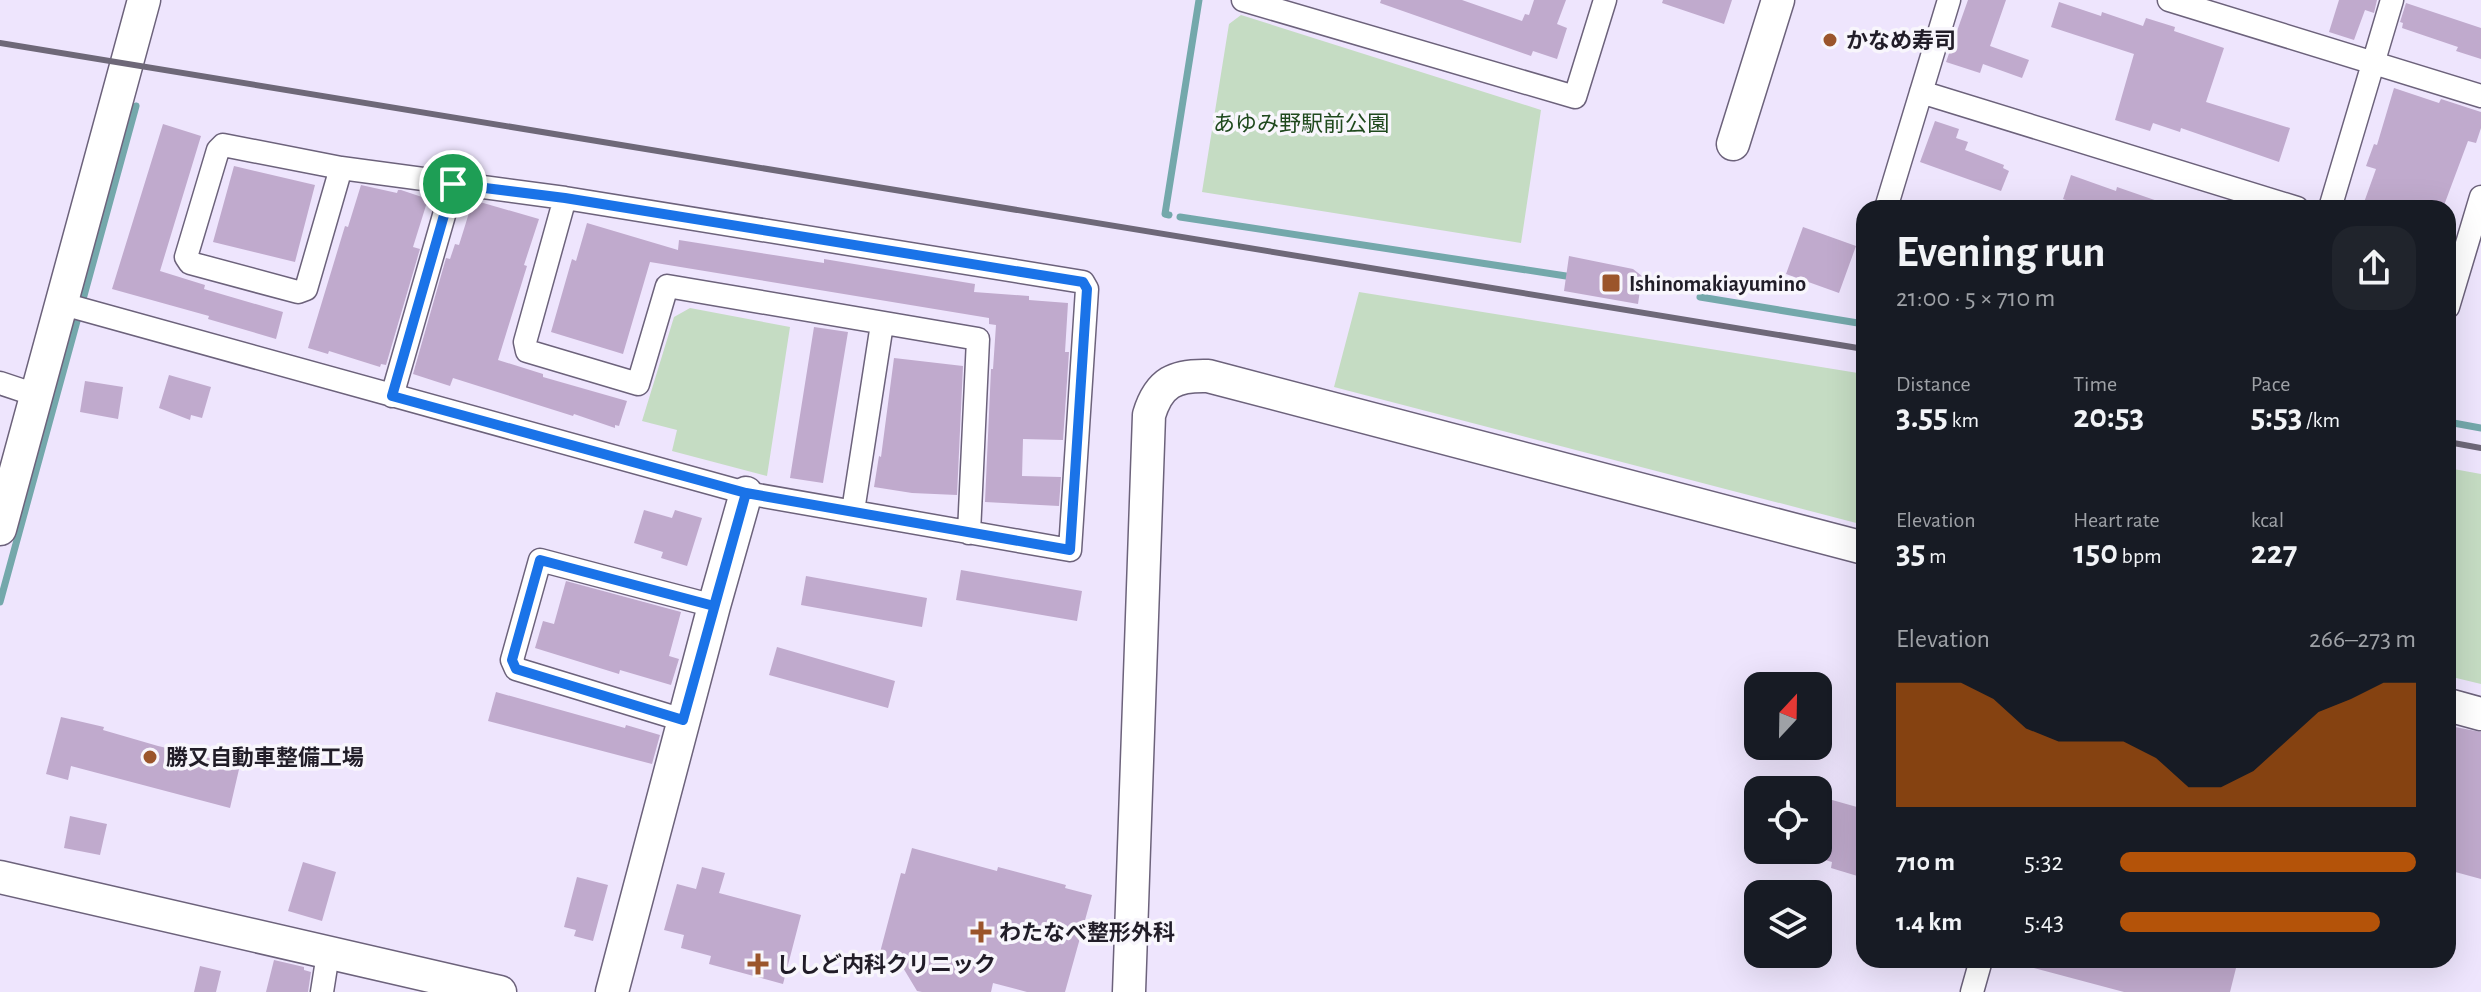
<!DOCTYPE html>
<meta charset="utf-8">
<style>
:root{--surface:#171b24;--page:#20242c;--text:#f1f3f6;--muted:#9ea1a6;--accent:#b45309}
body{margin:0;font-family:"Alegreya Sans","Noto Sans JP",sans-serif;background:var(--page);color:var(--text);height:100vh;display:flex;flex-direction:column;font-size:30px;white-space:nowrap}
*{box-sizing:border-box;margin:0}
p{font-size:26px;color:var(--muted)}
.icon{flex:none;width:44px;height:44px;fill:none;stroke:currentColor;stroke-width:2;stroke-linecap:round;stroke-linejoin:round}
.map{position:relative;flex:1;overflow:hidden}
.panel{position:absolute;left:1856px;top:200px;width:600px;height:768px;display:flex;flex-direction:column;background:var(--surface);border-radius:24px;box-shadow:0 8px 32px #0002}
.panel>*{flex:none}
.needle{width:52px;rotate:22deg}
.controls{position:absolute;left:1744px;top:672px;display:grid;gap:16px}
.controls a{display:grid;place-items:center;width:88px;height:88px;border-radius:16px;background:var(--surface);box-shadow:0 8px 32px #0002;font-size:40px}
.pin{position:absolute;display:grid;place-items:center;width:68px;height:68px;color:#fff;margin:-34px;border:4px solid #fff;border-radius:50%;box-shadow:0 2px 8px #0007}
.round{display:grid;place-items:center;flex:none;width:84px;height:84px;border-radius:24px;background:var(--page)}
.head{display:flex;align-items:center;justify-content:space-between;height:136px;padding:0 40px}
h1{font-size:44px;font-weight:700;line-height:60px}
.stats{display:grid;grid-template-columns:repeat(3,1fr);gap:12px;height:136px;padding:8px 40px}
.stats div{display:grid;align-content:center}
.stats b{font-size:34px;font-weight:700}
.stats small{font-size:22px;font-weight:400}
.stats p{font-size:22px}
.chart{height:224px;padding:16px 40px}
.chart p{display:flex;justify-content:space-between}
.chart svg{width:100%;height:144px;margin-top:8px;fill:var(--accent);opacity:.7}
ul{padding:0 40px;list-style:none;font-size:26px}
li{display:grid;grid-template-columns:128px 96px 1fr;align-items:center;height:60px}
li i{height:20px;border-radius:10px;background:var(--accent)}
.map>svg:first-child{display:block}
.green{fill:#c5dcc3}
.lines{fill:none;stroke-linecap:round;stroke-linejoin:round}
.stream{stroke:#74a8ab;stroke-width:7}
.building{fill:#c0aacd}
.street-casing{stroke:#6c627b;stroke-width:25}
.secondary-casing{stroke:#6c627b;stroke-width:35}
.street{stroke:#fff;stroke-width:22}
.secondary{stroke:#fff;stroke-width:32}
.rail{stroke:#6e6878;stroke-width:6}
.route-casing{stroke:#fff;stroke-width:16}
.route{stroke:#1a73e8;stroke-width:10}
.poi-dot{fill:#9b552b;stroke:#f8f6fc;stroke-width:3}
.labels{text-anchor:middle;stroke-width:7;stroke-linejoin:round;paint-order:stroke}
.poi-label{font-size:22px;font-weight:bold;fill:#211d28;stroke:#f8f6fc;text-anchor:start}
.park-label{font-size:22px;fill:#1f491d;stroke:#f8f6fc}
</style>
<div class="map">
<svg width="2481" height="992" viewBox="0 0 2481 992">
<rect width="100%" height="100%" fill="#eee5fd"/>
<path class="green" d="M 1241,15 L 1541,110 L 1521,243 L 1202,192 L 1229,24 Z
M 1359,292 L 1864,374 L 1864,525 L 1334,387 Z
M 690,308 L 790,327 L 767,476 L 672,451 L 677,430 L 642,421 L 674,317 Z
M 2448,468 L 2481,474 L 2481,684 L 2448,676 Z"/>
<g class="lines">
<path class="stream" d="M 1169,215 L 1165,214 L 1199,0
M 1180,217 L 1566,276
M 1700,297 L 1864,324
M 2448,422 L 2481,428
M 0,602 L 136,106"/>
</g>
<path class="building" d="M 1381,0 L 1462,0 L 1522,21 L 1525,14 L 1529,15 L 1534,0 L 1566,0 L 1557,24 L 1567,28 L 1557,59 L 1533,51 L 1531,56 L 1380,3 Z
M 1663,0 L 1732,0 L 1724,24 L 1662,3 Z
M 1968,0 L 2006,0 L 1990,46 L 2029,60 L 2022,78 L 1983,64 L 1980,73 L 1946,62 Z
M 2339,0 L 2377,0 L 2374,13 L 2365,10 L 2354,40 L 2329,32 Z
M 2059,2 L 2101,16 L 2102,12 L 2143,26 L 2146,18 L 2175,27 L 2174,31 L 2224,48 L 2206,102 L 2290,128 L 2279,162 L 2181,128 L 2180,132 L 2153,123 L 2150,131 L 2115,120 L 2134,54 L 2051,27 Z
M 2406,3 L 2481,28 L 2481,59 L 2456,51 L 2458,47 L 2402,28 L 2403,23 L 2400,22 Z
M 2394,88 L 2439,103 L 2441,99 L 2481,112 L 2481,128 L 2476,143 L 2468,141 L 2443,208 L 2362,208 L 2376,169 L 2366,166 L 2374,144 L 2377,145 Z
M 1935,121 L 1959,129 L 1956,138 L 1968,142 L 1965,150 L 2004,165 L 2003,168 L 2009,171 L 2001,191 L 1920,162 Z
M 163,124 L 201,136 L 160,271 L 205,285 L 204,289 L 283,312 L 276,339 L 208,319 L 209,316 L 112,289 Z
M 234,166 L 315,185 L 295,262 L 213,242 Z
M 2071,175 L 2116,191 L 2117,187 L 2169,205 L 2168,208 L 2088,208 L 2063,199 Z
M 361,185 L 397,193 L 398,190 L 401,190 L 428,199 L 413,247 L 420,249 L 386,365 L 381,364 L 380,367 L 329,351 L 328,354 L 308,348 L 345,226 L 348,227 Z
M 473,200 L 539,219 L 524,265 L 527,266 L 498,360 L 543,374 L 543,377 L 627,401 L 619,426 L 615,425 L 615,428 L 574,414 L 573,416 L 453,378 L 450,386 L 413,374 L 446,258 L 450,259 L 455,244 L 459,245 Z
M 587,223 L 678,250 L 679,240 L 824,263 L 824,259 L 975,284 L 974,292 L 1029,296 L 1029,300 L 1068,303 L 1065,352 L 1069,352 L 1063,440 L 1023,439 L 1022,476 L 1061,477 L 1059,506 L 985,502 L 991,369 L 993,369 L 996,325 L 989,324 L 989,318 L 650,262 L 623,354 L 551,332 L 572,259 L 576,261 Z
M 1803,227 L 1856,246 L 1839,293 L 1786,274 Z
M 1569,256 L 1633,269 L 1642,276 L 1638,304 L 1564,291 Z
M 814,327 L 848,332 L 823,483 L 790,478 Z
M 894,358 L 963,366 L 957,495 L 912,493 L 874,487 L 879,456 L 881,457 Z
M 169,375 L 211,387 L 202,418 L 191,415 L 190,420 L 159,408 Z
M 85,381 L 123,387 L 118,419 L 80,412 Z
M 644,510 L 672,518 L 675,510 L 702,518 L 687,566 L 661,558 L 663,552 L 634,543 Z
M 961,570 L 1082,591 L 1077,621 L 956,600 Z
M 806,576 L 927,598 L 922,627 L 801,605 Z
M 566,581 L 681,612 L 669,656 L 679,659 L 671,685 L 620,670 L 619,674 L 535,648 L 543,621 L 554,624 Z
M 777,647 L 895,681 L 888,708 L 769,675 Z
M 496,692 L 625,728 L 626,725 L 660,735 L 652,764 L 488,721 Z
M 61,717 L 104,727 L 103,730 L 158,746 L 240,765 L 230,808 L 71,766 L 68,780 L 46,774 Z
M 2455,727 L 2481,732 L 2481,879 L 2448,870 L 2448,750 Z
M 1818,796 L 1864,809 L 1864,878 L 1831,868 L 1832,862 L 1818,858 Z
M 70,816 L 107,824 L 100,855 L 64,848 Z
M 912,848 L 997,871 L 998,867 L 1066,885 L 1065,888 L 1092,895 L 1065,992 L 1027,992 L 993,983 L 991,992 L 922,992 L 917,991 L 902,966 L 878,960 L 901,873 L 905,874 Z
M 303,862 L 336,872 L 322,921 L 288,911 Z
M 702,867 L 725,873 L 719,893 L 801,915 L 783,984 L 709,964 L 711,956 L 681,948 L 684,935 L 664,930 L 677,884 L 696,889 Z
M 577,877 L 608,885 L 593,941 L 574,936 L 576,930 L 564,927 Z
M 274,960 L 304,967 L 304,970 L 311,972 L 308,992 L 266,992 Z
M 2027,960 L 2102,960 L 2129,967 L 2130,960 L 2238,960 L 2230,992 L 2124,992 L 2026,966 Z
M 200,966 L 221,971 L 216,992 L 194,992 Z"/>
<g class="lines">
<defs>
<path id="street" d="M 1243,0 L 1575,97 L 1605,0
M 2169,0 L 2481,96
M 1921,92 L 2297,208
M 565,198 L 525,342 L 527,351 L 638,384 L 667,286 L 978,339 L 969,533
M 1886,208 L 1949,0
M 2330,208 L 2392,0
M 63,304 L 746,493 L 1070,550 L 1087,289 L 1083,282 L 565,198 L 341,168 L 223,145 L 218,150 L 186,257 L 190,263 L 298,292 L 306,289 L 341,168
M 2448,307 L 2481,197
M 0,383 L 36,395
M 392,396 L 453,184
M 853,511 L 882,324
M 683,720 L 516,669 L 512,660 L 540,560 L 714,606
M 322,992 L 328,954
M 1972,992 L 1981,960"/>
<path id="secondary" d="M 1733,144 L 1778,0
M 0,529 L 144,0
M 2448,705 L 2481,714
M 0,877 L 500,992
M 612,992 L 714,606 L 746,493
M 1129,992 L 1149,415 C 1159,382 1175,375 1208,376 L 1864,548"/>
</defs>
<use href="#street" class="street-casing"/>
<use href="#secondary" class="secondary-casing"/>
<use href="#street" class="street"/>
<use href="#secondary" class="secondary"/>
<path class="rail" d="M 0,43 L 1864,349
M 2448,442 L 2481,448"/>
</g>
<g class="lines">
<defs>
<path id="route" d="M 453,184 L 392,396 L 746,493 L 714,606 L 540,560 L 512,660 L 516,669 L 683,720 L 746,493 L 1070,550 L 1087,289 L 1083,282 L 565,198 L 453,184"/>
</defs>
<use href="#route" class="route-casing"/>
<use href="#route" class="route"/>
</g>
<g class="poi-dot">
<circle cx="1830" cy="40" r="8"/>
<rect x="1601" y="273" width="20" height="20" rx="4"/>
<circle cx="150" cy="757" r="8"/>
<path d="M977 920h8v8h8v8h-8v8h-8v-8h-8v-8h8z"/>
<path d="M754 952h8v8h8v8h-8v8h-8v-8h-8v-8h8z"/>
</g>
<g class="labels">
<g class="poi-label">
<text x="1846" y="48">かなめ寿司</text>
<text x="1629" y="291">Ishinomakiayumino</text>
<text x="166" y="765">勝又自動車整備工場</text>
<text x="999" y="940">わたなべ整形外科</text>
<text x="776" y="972">ししど内科クリニック</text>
</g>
<g class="park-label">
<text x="1301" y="131">あゆみ野駅前公園</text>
</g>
</g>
</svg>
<div class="controls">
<a><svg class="needle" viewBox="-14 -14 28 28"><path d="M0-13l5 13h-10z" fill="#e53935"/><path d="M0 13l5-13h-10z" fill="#9ea1a6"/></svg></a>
<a><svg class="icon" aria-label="locate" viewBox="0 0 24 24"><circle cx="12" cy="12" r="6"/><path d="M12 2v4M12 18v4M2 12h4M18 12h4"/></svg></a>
<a><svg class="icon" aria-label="layers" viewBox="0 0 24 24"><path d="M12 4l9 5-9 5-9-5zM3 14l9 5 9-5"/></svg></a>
</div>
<div class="pin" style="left:453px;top:184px;background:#1e9e55"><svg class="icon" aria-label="arrive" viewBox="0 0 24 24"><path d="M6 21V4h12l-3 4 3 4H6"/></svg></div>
<section class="panel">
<div class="head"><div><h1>Evening run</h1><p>21:00 · 5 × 710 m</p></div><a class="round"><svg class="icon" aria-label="share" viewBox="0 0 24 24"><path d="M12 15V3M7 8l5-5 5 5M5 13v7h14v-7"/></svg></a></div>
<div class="stats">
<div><p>Distance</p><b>3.55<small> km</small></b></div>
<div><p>Time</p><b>20:53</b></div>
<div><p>Pace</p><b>5:53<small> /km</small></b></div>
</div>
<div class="stats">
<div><p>Elevation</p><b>35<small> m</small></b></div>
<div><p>Heart rate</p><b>150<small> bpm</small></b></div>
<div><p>kcal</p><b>227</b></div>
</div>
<div class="chart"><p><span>Elevation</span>266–273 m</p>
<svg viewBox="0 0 160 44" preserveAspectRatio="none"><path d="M0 44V6L10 6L20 6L30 11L40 20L50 24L60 24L70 24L80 29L90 38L100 38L110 33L120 24L130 15L140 11L150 6L160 6V44z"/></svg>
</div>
<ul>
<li><b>710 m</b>5:32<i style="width:100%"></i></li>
<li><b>1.4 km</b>5:43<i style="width:88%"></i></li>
</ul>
</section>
</div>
